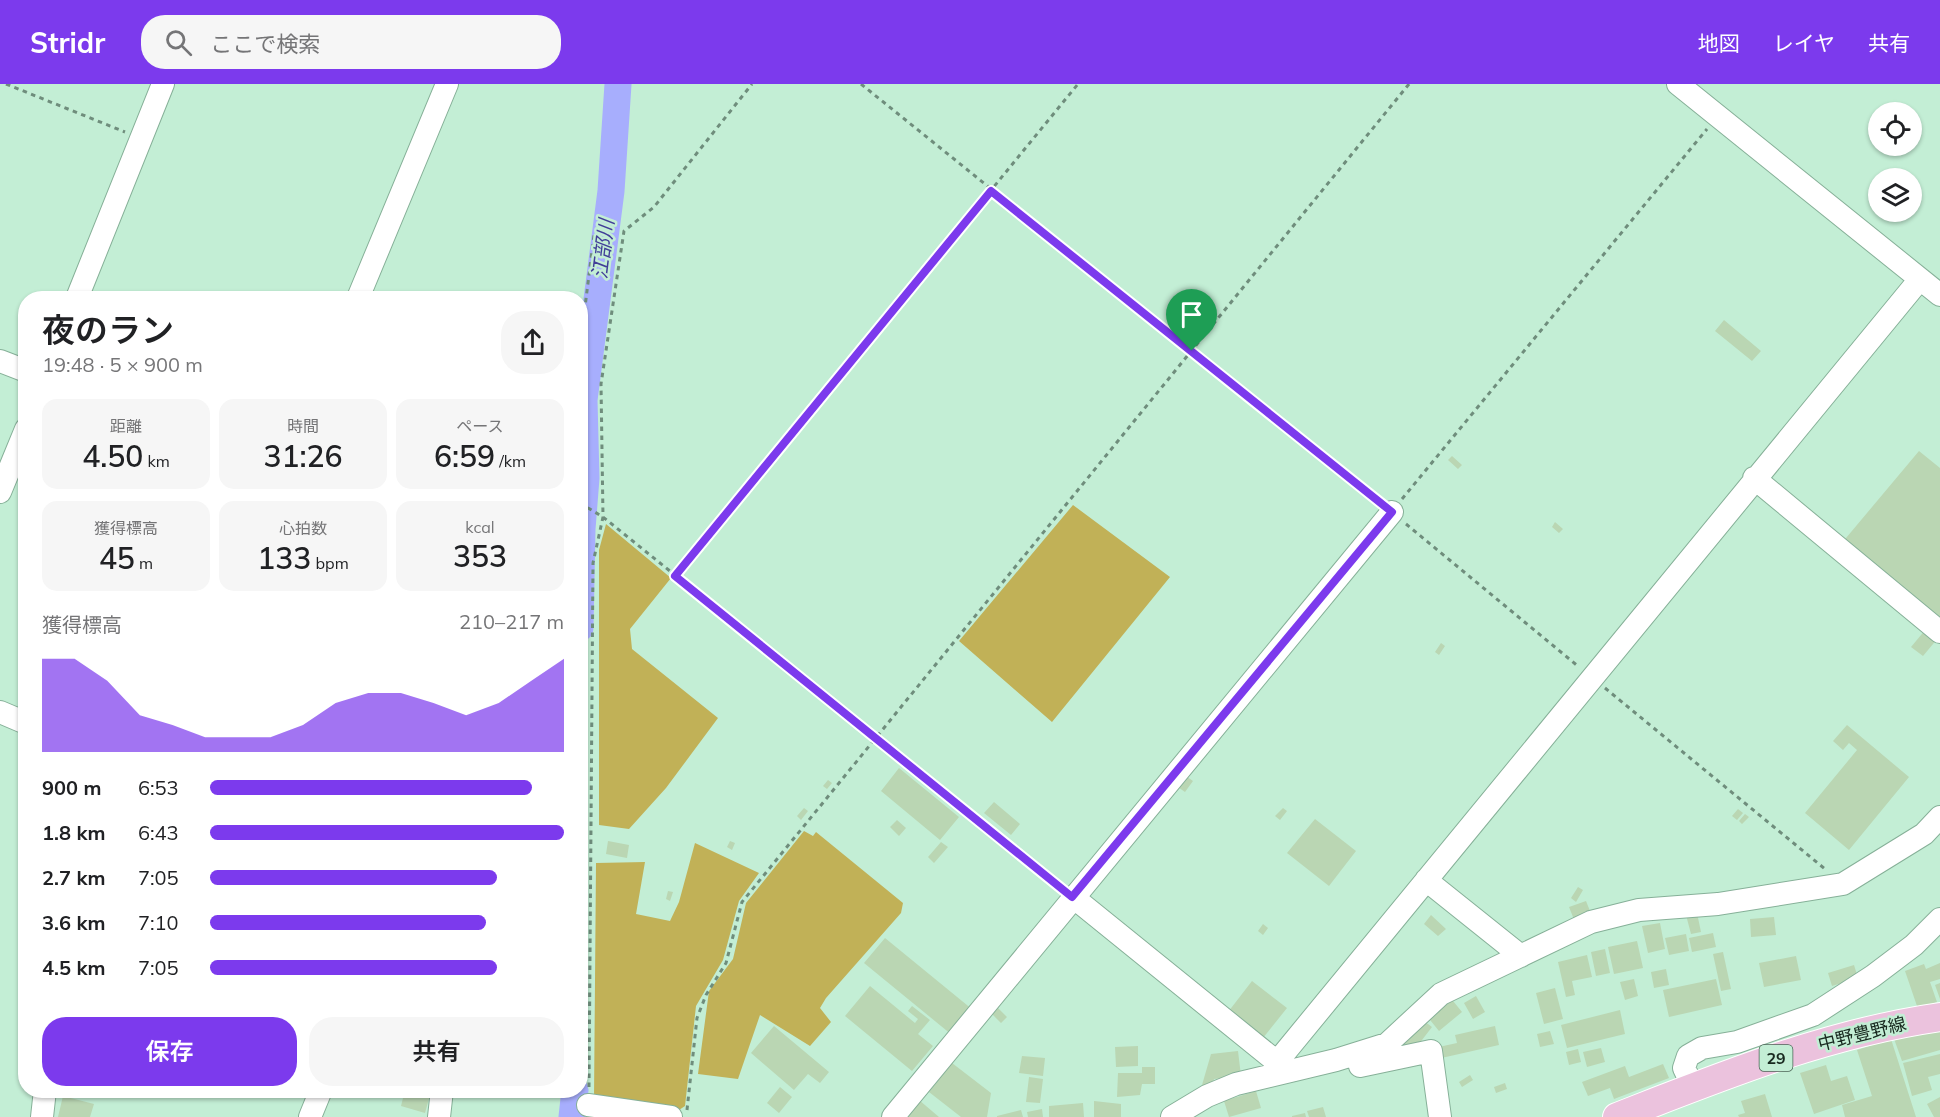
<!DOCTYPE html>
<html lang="ja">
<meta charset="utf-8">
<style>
:root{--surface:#fff;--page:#f6f6f6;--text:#202124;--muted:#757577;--accent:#7c3aed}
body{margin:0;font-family:Mulish,"Noto Sans JP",sans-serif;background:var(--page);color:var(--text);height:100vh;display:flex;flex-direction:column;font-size:22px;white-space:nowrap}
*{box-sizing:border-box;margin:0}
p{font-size:20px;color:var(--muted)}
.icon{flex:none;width:33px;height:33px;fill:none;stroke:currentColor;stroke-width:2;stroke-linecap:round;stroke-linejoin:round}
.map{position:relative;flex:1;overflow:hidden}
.side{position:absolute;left:18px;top:207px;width:570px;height:807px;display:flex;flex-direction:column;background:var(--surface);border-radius:24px;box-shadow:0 2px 4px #0004}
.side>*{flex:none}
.tools{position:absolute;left:1868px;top:18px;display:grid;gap:12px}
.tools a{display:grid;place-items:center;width:54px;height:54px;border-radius:50%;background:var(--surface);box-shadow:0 2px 4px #0004;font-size:30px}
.pin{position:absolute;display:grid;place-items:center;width:51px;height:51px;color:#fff;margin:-62px -26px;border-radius:50% 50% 50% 0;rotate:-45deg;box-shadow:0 0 6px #0007}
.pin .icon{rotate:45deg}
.round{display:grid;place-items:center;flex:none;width:63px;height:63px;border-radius:24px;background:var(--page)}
.head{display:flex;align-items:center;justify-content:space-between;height:102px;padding:0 24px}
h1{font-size:33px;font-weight:600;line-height:45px}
.stats{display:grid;grid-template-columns:repeat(3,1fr);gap:9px;height:102px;padding:6px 24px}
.stats div{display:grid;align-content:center;border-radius:15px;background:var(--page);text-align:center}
.stats b{font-size:30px;font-weight:600}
.stats small{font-size:16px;font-weight:400}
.stats p{font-size:16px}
.chart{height:168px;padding:12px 24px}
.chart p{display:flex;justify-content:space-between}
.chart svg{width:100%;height:108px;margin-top:6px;fill:var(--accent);opacity:.7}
.cta{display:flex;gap:12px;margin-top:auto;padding:12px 24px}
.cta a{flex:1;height:69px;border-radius:24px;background:var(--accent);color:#fff;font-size:24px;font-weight:600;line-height:69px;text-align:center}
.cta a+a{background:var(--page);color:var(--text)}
ul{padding:0 24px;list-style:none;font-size:20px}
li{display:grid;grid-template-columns:96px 72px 1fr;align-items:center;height:45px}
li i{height:15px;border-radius:8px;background:var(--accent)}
header{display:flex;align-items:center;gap:36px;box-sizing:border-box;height:84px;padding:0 30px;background:var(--accent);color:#fff}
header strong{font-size:28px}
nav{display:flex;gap:33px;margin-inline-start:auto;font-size:21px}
.search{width:420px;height:54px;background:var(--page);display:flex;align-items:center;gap:15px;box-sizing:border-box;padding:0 21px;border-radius:24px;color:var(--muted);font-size:22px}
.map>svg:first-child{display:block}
.forest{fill:#c1b157}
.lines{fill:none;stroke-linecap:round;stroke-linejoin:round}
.river{stroke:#a7aefd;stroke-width:27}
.building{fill:#bad6b3}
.minor-casing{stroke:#86b098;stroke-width:24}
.major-casing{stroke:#fff;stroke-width:30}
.path{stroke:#6f8d7c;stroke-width:3;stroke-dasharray:4.5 4.5;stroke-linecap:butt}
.minor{stroke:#fff;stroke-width:22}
.major{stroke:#ebc2dd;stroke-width:28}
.route-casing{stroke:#fff;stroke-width:12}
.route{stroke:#7c3aed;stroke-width:8}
.labels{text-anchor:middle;stroke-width:5;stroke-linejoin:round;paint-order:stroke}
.shield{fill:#c3eed5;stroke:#4b6456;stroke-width:1.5}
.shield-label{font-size:16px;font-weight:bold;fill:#18291f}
.street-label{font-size:18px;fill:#18291f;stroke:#c3eed5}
.water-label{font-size:20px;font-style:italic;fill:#413e98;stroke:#c3eed5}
</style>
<header>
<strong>Stridr</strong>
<div class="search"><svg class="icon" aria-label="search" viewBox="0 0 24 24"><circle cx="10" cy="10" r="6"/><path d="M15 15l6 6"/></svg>ここで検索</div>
<nav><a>地図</a><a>レイヤ</a><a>共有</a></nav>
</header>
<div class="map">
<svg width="1940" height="1033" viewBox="0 0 1940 1033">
<rect width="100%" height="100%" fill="#c3eed5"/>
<path class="forest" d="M 1073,421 L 1170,493 L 1052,638 L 959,557 Z
M 606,440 L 671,494 L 630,545 L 632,565 L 718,634 L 666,704 L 629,745 L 599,741 L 599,466 Z
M 804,747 L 813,752 L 816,748 L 903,819 L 901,829 L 826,914 L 820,924 L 831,938 L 810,962 L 760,931 L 738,995 L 698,990 L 709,907 L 733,875 L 746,819 Z
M 695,759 L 759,789 L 739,817 L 723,876 L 696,922 L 685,1022 L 679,1026 L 594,1016 L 596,779 L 645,778 L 636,830 L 670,837 L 679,818 Z"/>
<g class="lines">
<path class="river" d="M 580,544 L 582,445 L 586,394 L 584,316 L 611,107 L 618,0
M 572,1033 L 575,1006"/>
</g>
<path class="building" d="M 1724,236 L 1761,267 L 1752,277 L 1715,247 Z
M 1919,367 L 1940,384 L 1940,542 L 1841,460 Z
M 1452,372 L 1462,381 L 1458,385 L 1448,376 Z
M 1555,438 L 1563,445 L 1559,449 L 1552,443 Z
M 1926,545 L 1938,554 L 1923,572 L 1911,563 Z
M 1441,559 L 1445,562 L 1439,571 L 1435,568 Z
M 1847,641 L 1909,693 L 1849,766 L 1805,729 L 1857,666 L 1849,659 L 1843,666 L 1833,657 Z
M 899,684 L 959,733 L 940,756 L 881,707 Z
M 1183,690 L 1193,697 L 1185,708 L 1175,701 Z
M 828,696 L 832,699 L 827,705 L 823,702 Z
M 994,718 L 1020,740 L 1011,751 L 984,729 Z
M 804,724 L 808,727 L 801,736 L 797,732 Z
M 1283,724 L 1287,727 L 1280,736 L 1275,732 Z
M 1738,725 L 1743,729 L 1737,736 L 1732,732 Z
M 1745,730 L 1749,733 L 1742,740 L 1739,737 Z
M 1315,735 L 1356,767 L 1329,802 L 1287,769 Z
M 897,736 L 906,744 L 899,752 L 890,743 Z
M 608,757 L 629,761 L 627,774 L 606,770 Z
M 730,757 L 735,759 L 732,766 L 727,763 Z
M 941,758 L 948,763 L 934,779 L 928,773 Z
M 1578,803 L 1583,806 L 1576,818 L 1571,814 Z
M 668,807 L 673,808 L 670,817 L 666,815 Z
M 1586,817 L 1592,832 L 1575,838 L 1569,823 Z
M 1697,829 L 1701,848 L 1691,850 L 1686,831 Z
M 1431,831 L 1446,845 L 1438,852 L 1424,840 Z
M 1774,833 L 1776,851 L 1751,853 L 1750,835 Z
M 1660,839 L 1665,865 L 1648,869 L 1642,842 Z
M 1263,840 L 1268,844 L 1263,851 L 1258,847 Z
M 1713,849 L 1716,863 L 1692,868 L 1689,854 Z
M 1686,850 L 1689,867 L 1669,871 L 1665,854 Z
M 885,854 L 973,926 L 952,951 L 864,879 Z
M 1637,857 L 1643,884 L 1614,890 L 1608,863 Z
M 1605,865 L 1610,889 L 1596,892 L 1591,868 Z
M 1723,868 L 1731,905 L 1721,907 L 1713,870 Z
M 1587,871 L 1592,893 L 1572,897 L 1575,911 L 1566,913 L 1558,878 Z
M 1796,872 L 1801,896 L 1764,903 L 1759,879 Z
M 1940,879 L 1940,895 L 1930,898 L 1937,918 L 1918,925 L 1905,887 L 1924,880 L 1926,885 Z
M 1854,881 L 1858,894 L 1832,902 L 1828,889 Z
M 1666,885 L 1669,901 L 1654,904 L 1651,888 Z
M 1634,895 L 1638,912 L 1625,916 L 1620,898 Z
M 1716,895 L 1722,921 L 1669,933 L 1663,906 Z
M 1252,897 L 1287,924 L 1259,959 L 1225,932 Z
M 1940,899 L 1940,915 L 1935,901 Z
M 870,902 L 915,939 L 918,935 L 908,927 L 912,922 L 930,936 L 918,950 L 933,962 L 912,987 L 845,932 Z
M 1555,904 L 1563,935 L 1544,940 L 1536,909 Z
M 1449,912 L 1462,928 L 1439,947 L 1426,931 Z
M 1476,912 L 1485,928 L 1473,935 L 1464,919 Z
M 998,924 L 1007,933 L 1001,939 L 992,930 Z
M 1620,926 L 1625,950 L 1567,964 L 1561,941 Z
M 1420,934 L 1432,943 L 1412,969 L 1400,960 Z
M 774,942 L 829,988 L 820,999 L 808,990 L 794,1006 L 751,969 Z
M 1495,942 L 1499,961 L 1437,975 L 1434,964 L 1457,959 L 1455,951 Z
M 1940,944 L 1940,966 L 1902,977 L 1893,952 Z
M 1550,947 L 1554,960 L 1540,963 L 1537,950 Z
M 1891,955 L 1916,1033 L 1845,1033 L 1842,1021 L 1872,1012 L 1857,966 Z
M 1138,962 L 1138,982 L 1116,983 L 1115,963 Z
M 1601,964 L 1605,978 L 1587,983 L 1583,968 Z
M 1578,965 L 1581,978 L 1569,981 L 1566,968 Z
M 1238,967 L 1241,992 L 1214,995 L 1211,1004 L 1202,1001 L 1211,970 Z
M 1940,970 L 1940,990 L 1928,993 L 1932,1006 L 1912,1012 L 1903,979 Z
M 1022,972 L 1045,974 L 1043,992 L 1019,989 Z
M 952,979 L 991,1009 L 987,1033 L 961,1033 L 929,1008 Z
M 1663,980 L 1669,994 L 1614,1015 L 1610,1004 L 1588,1012 L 1582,998 L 1625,982 L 1629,993 Z
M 1826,981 L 1831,997 L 1847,992 L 1855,1016 L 1814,1030 L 1800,989 Z
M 1142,983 L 1155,983 L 1155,1000 L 1142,1000 L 1140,1011 L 1117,1013 L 1118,989 L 1142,989 Z
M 1470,991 L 1473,996 L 1462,1003 L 1459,998 Z
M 1029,993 L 1043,995 L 1040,1019 L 1026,1018 Z
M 1505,999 L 1507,1005 L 1496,1009 L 1494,1003 Z
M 780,1003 L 792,1013 L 779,1029 L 767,1019 Z
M 405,1006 L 430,1011 L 425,1029 L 401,1022 Z
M 472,1006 L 487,1006 L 486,1013 L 471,1012 Z
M 1256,1007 L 1261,1024 L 1229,1033 L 1224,1017 Z
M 1765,1010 L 1772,1033 L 1739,1033 L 1738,1031 L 1745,1029 L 1741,1017 Z
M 63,1012 L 94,1020 L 90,1033 L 58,1033 Z
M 1940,1013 L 1940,1033 L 1934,1033 L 1927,1020 Z
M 919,1016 L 939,1033 L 905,1033 Z
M 1094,1017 L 1121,1020 L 1121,1033 L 1094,1033 Z
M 1083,1019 L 1084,1033 L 1049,1033 L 1049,1022 Z
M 1323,1023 L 1326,1033 L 1309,1033 L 1307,1027 Z
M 1042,1025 L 1043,1033 L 1028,1033 L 1027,1028 Z
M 1021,1026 L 1023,1033 L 997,1033 L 997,1032 Z
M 1305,1029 L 1306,1033 L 1292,1033 L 1292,1032 Z"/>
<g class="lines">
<defs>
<path id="minor" d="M 1678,0 L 1940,211
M 77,214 L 163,0
M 358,214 L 447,0
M 0,277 L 26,287
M 1754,394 L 1940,548
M 0,408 L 26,345
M 0,628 L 26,639
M 1426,796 L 1521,872
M 1073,813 L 1288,987
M 1277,978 L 1920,195
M 1360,982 L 1431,967 L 1440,1033
M 1693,1003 L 1684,984 L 1688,972 L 1702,964 L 1737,958 L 1813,931 L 1873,892 L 1914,861 L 1940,835
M 588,1021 L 671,1033
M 42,1033 L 45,1006
M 310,1033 L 321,1006
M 439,1033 L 442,1006
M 893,1033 L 1392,428
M 1172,1033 L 1207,1012 L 1236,1000 L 1336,976 L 1387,960 L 1441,910 L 1591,838 L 1639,826 L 1718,820 L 1843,800 L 1924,750 L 1940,733"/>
<path id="major" d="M 1617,1033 C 1722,992 1828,949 1940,933"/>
</defs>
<use href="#minor" class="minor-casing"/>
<use href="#major" class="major-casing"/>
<path class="path" d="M 6,0 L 125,48
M 861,0 L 1378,417
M 580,263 L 594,151
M 1402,415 L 1707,45
M 580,419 L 603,433 L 1060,802
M 1406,440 L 1579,583
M 675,492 L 1078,0
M 1605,604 L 1825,785
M 589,1003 L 593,479 L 603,433 L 601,300 L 624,147 L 654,123 L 752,0
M 687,1026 L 697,934 L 706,911 L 726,879 L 742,818 L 1409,0"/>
<use href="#minor" class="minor"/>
<use href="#major" class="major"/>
</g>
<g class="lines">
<defs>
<path id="route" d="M 991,107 L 1392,428 L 1072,813 L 675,492 Z"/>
</defs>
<use href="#route" class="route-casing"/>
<use href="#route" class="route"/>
</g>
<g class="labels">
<rect class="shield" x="1759.5" y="961" width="33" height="26" rx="4.5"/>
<g class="shield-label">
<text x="1776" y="980">29</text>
</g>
<g class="street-label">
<text transform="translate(1862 950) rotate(-14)" y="6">中野豊野線</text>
</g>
<g class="water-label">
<text transform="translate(603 165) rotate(-83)" y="7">江部川</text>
</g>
</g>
</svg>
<div class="tools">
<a><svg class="icon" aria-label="locate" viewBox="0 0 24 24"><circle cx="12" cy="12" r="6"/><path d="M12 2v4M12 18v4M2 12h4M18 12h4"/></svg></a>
<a><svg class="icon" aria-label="layers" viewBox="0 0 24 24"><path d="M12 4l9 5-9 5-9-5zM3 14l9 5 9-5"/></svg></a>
</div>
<div class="pin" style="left:1192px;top:267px;background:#1e9e55"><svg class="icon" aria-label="arrive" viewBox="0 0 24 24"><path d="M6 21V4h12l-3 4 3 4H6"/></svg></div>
<section class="side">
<div class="head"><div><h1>夜のラン</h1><p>19:48 · 5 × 900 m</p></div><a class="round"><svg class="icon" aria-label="share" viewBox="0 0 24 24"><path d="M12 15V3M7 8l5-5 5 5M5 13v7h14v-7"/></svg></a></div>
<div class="stats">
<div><p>距離</p><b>4.50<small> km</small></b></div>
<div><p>時間</p><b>31:26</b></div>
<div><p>ペース</p><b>6:59<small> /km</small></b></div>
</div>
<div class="stats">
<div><p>獲得標高</p><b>45<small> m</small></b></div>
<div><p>心拍数</p><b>133<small> bpm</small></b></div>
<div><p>kcal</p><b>353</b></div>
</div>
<div class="chart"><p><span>獲得標高</span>210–217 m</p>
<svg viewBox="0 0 160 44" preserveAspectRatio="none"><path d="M0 44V6L10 6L20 15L30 29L40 33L50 38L60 38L70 38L80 33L90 24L100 20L110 20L120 24L130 29L140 24L150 15L160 6V44z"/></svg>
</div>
<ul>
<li><b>900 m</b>6:53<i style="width:91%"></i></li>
<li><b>1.8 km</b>6:43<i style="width:100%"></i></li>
<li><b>2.7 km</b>7:05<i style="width:81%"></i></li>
<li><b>3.6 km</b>7:10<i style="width:78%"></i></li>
<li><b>4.5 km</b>7:05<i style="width:81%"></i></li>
</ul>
<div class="cta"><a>保存</a><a>共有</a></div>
</section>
</div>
